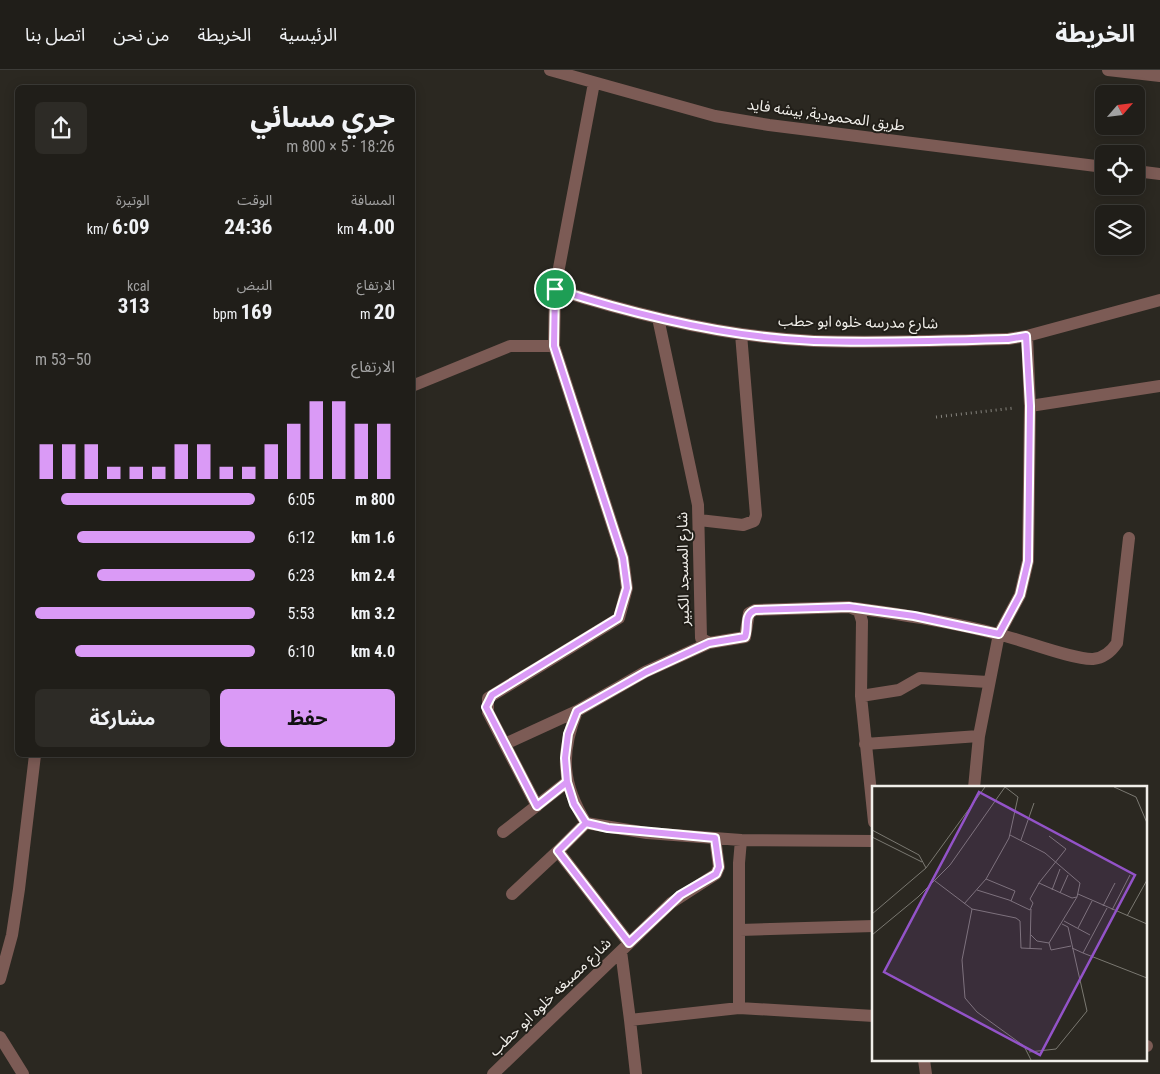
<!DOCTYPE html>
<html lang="ar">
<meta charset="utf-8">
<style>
:root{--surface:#201e19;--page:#2d2b26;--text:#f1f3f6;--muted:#a2a2a2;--line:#3d3c38;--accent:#da9af6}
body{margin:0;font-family:"Roboto Condensed","Noto Sans Arabic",sans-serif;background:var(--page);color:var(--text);direction:rtl;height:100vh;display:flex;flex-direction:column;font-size:19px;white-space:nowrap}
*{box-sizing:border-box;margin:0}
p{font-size:16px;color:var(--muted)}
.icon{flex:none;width:28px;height:28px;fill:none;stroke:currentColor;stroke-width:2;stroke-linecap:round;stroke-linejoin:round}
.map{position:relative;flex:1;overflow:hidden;direction:ltr}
.details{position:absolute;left:15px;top:15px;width:400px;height:672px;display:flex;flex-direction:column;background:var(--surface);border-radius:8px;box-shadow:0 2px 12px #0003,0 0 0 1px var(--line);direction:rtl}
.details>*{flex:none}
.needle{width:32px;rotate:62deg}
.buttons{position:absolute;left:1095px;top:15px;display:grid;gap:10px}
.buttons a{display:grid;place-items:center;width:50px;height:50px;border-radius:8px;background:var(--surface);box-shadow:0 2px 12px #0003,0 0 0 1px var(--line);font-size:25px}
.pin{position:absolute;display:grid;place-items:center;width:42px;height:42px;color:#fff;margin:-21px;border:2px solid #fff;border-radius:50%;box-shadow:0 1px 5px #0007}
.round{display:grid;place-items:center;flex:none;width:52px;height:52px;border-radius:8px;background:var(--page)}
.overview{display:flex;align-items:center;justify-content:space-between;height:85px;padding:0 20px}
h1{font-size:28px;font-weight:700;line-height:38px}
.stats{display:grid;grid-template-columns:repeat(3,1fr);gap:8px;height:85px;padding:5px 20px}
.stats div{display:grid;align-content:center}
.stats b{font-size:21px;font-weight:700}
.stats small{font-size:14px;font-weight:400}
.stats p{font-size:14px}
.chart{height:140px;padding:10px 20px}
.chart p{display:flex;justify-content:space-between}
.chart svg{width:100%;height:90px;margin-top:5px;stroke:var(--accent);stroke-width:6}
.cta{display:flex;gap:10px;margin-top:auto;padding:10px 20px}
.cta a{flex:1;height:58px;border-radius:8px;background:var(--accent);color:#111;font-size:20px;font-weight:700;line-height:58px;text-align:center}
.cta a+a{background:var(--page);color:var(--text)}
ul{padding:0 20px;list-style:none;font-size:16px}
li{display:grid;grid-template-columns:80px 60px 1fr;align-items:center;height:38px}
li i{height:12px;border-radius:6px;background:var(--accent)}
header{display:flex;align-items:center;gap:30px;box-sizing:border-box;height:70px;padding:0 25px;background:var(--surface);border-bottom:1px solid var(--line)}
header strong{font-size:24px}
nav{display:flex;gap:28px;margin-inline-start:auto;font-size:18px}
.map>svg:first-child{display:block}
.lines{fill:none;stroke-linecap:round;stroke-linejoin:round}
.path{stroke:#85837d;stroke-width:3;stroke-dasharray:1 4;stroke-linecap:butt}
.minor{stroke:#7c5b55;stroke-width:12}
.tertiary{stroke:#7c5b55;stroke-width:12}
.route-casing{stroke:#fff;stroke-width:10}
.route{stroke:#da9af6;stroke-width:6}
.labels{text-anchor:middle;stroke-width:4;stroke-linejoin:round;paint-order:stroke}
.street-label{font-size:15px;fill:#f1efea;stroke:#211e18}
.inset-road{fill:none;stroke:#7a7871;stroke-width:1}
.view{fill:#9353c8;fill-opacity:0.15;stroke:#9353c8;stroke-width:2.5}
.inset-edge{fill:none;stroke:#f1efea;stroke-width:2.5}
</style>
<header>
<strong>الخريطة</strong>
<nav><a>الرئيسية</a><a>الخريطة</a><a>من نحن</a><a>اتصل بنا</a></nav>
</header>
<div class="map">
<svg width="1160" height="1004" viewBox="0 0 1160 1004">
<rect width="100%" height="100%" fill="#2b2821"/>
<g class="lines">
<path class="path" d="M 936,347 L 1014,338"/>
<path class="minor" d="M 550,0 L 715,46 L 769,55 L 1104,97
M 1136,101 L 1160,104
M 555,219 C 639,246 726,267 814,271 C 879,273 943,271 1008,269 L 1027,266 L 1160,230
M 658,248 L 698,435 L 701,568 L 709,573 L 745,567 L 749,543 L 755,540 L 849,537 L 859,541 L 862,551 L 861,626 L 874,752
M 412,316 L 510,276 L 554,276
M 1030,336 L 1160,316
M 699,450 L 743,455 L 754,451 L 756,445 L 741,264
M 855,538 C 904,545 953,552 1001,565 C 1023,570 1073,590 1093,589 C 1104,588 1111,582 1117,573 L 1129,468
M 861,626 L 899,620 L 920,608 L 988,612
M 577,641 C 560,684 562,714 586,753
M 505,674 L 577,641 L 645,602 L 709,573
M 865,674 L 979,666
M 974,718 L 979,666 L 999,564 L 1020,525 L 1028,491 L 1030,336 L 1027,266
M 537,736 L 488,642 L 488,628 L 619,548 L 627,518 L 623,488 L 554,276 L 555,219 L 594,13
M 503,762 L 567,712
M 512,824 L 558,781
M 740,860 L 874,856
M 629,873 L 558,781 L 586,753 L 647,763 L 741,770 L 874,771
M 621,881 L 630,950 L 739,938 L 874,946
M 0,909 L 12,865 L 19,819 L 35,685
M 739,938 L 739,793 L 741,770
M 630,950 L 636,1004
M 0,967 L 23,1004
M 1146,976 L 1147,976
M 924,990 L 926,1004
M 493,1004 L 671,833 L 716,804 L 719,797 L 715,768"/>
<path class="tertiary" d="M 1108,0 L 1160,6"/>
</g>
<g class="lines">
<defs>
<path id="route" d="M 555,219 L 554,276 L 623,488 L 627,518 L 618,548 L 492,625 L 486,637 L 537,736 L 567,712 L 574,734 L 586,753 L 608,758 L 715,768 L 719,797 L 716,804 L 680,825 L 629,873 L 558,781 L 586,753 L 574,734 L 567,712 L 565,688 L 568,664 L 577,641 L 646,602 L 709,573 L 745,567 C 749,557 743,545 755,540 L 849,537 L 914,546 L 999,564 L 1020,525 L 1028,491 L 1030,336 L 1026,266 L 1008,269 C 943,271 879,273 814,271 C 726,267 639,246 555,219"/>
</defs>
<use href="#route" class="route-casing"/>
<use href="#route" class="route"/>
</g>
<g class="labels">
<g class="street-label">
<text transform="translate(826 45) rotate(8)" y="5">طريق المحمودية, بيشه فايد</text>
<text transform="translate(858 252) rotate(1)" y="5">شارع مدرسه خلوه ابو حطب</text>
<text transform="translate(683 499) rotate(-91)" y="5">شارع المسجد الكبير</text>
<text transform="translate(550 927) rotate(-44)" y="5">شارع مصبغه خلوه ابو حطب</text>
</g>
</g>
<g transform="translate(872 716)">
<rect width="275" height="275" fill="#2b2821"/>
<path class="inset-road" d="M 242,1 L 264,11 L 275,37M 0,44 L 47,69 L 54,82M 0,51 L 50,76M 149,54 L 162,17M 114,93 L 143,105 L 139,115M 63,95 L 100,123 L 144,132 L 148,135 L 149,162 L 170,163M 166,98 L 194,63 L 177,50M 105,104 L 137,114 L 158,124 L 161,117 L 158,113 L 167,97 L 200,112 L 205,111 L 208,97 L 173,67 L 138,49M 180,104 L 188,83M 188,107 L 196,89M 206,108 L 275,138M 92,118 L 114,93 L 137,52 L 146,11 L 133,1M 231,120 L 243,97M 100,123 L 90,174 L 93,212 L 105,226 L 152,260 L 159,274M 240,124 L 258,89M 0,128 L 54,82 L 113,1M 255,130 L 275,94M 192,135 L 218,149M 206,142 L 220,115M 0,149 L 46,111 L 78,79 L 133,1M 159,149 L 165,155 L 177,157M 199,160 L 179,164 L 177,157 L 205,111M 200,162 L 211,167 L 235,122M 158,163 L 159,123M 211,167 L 275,192M 157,266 L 184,263 L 215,225 L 196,141 L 190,138"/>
<path class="view" d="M 107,6 L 263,89 L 168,269 L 12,186 Z"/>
<rect width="275" height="275" class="inset-edge"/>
</g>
</svg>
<div class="buttons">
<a><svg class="needle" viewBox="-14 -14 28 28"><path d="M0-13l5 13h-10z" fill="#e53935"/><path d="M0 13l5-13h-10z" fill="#a2a2a2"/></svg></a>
<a><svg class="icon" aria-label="locate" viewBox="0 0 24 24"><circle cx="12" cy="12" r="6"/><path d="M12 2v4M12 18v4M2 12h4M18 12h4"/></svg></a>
<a><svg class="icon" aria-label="layers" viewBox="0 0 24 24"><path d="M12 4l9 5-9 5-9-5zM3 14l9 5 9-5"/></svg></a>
</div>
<div class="pin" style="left:555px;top:219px;background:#1e9e55"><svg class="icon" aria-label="arrive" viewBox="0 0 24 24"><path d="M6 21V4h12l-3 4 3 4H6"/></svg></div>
<section class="details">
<div class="overview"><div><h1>جري مسائي</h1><p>18:26 · 5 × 800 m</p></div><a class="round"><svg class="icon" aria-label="share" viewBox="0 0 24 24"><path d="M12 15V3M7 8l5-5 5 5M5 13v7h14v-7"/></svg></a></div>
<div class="stats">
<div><p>المسافة</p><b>4.00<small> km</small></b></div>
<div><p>الوقت</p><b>24:36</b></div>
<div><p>الوتيرة</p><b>6:09<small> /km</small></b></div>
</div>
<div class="stats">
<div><p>الارتفاع</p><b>20<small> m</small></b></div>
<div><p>النبض</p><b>169<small> bpm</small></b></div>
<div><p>kcal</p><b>313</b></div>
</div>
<div class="chart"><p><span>الارتفاع</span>50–53 m</p>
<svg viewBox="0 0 160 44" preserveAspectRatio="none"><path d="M5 44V27M15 44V27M25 44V27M35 44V38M45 44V38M55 44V38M65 44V27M75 44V27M85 44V38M95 44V38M105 44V27M115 44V17M125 44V6M135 44V6M145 44V17M155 44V17"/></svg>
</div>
<ul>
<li><b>800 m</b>6:05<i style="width:88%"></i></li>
<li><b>1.6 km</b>6:12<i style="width:81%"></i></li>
<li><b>2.4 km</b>6:23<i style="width:72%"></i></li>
<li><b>3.2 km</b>5:53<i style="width:100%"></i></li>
<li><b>4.0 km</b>6:10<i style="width:82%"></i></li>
</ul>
<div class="cta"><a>حفظ</a><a>مشاركة</a></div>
</section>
</div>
